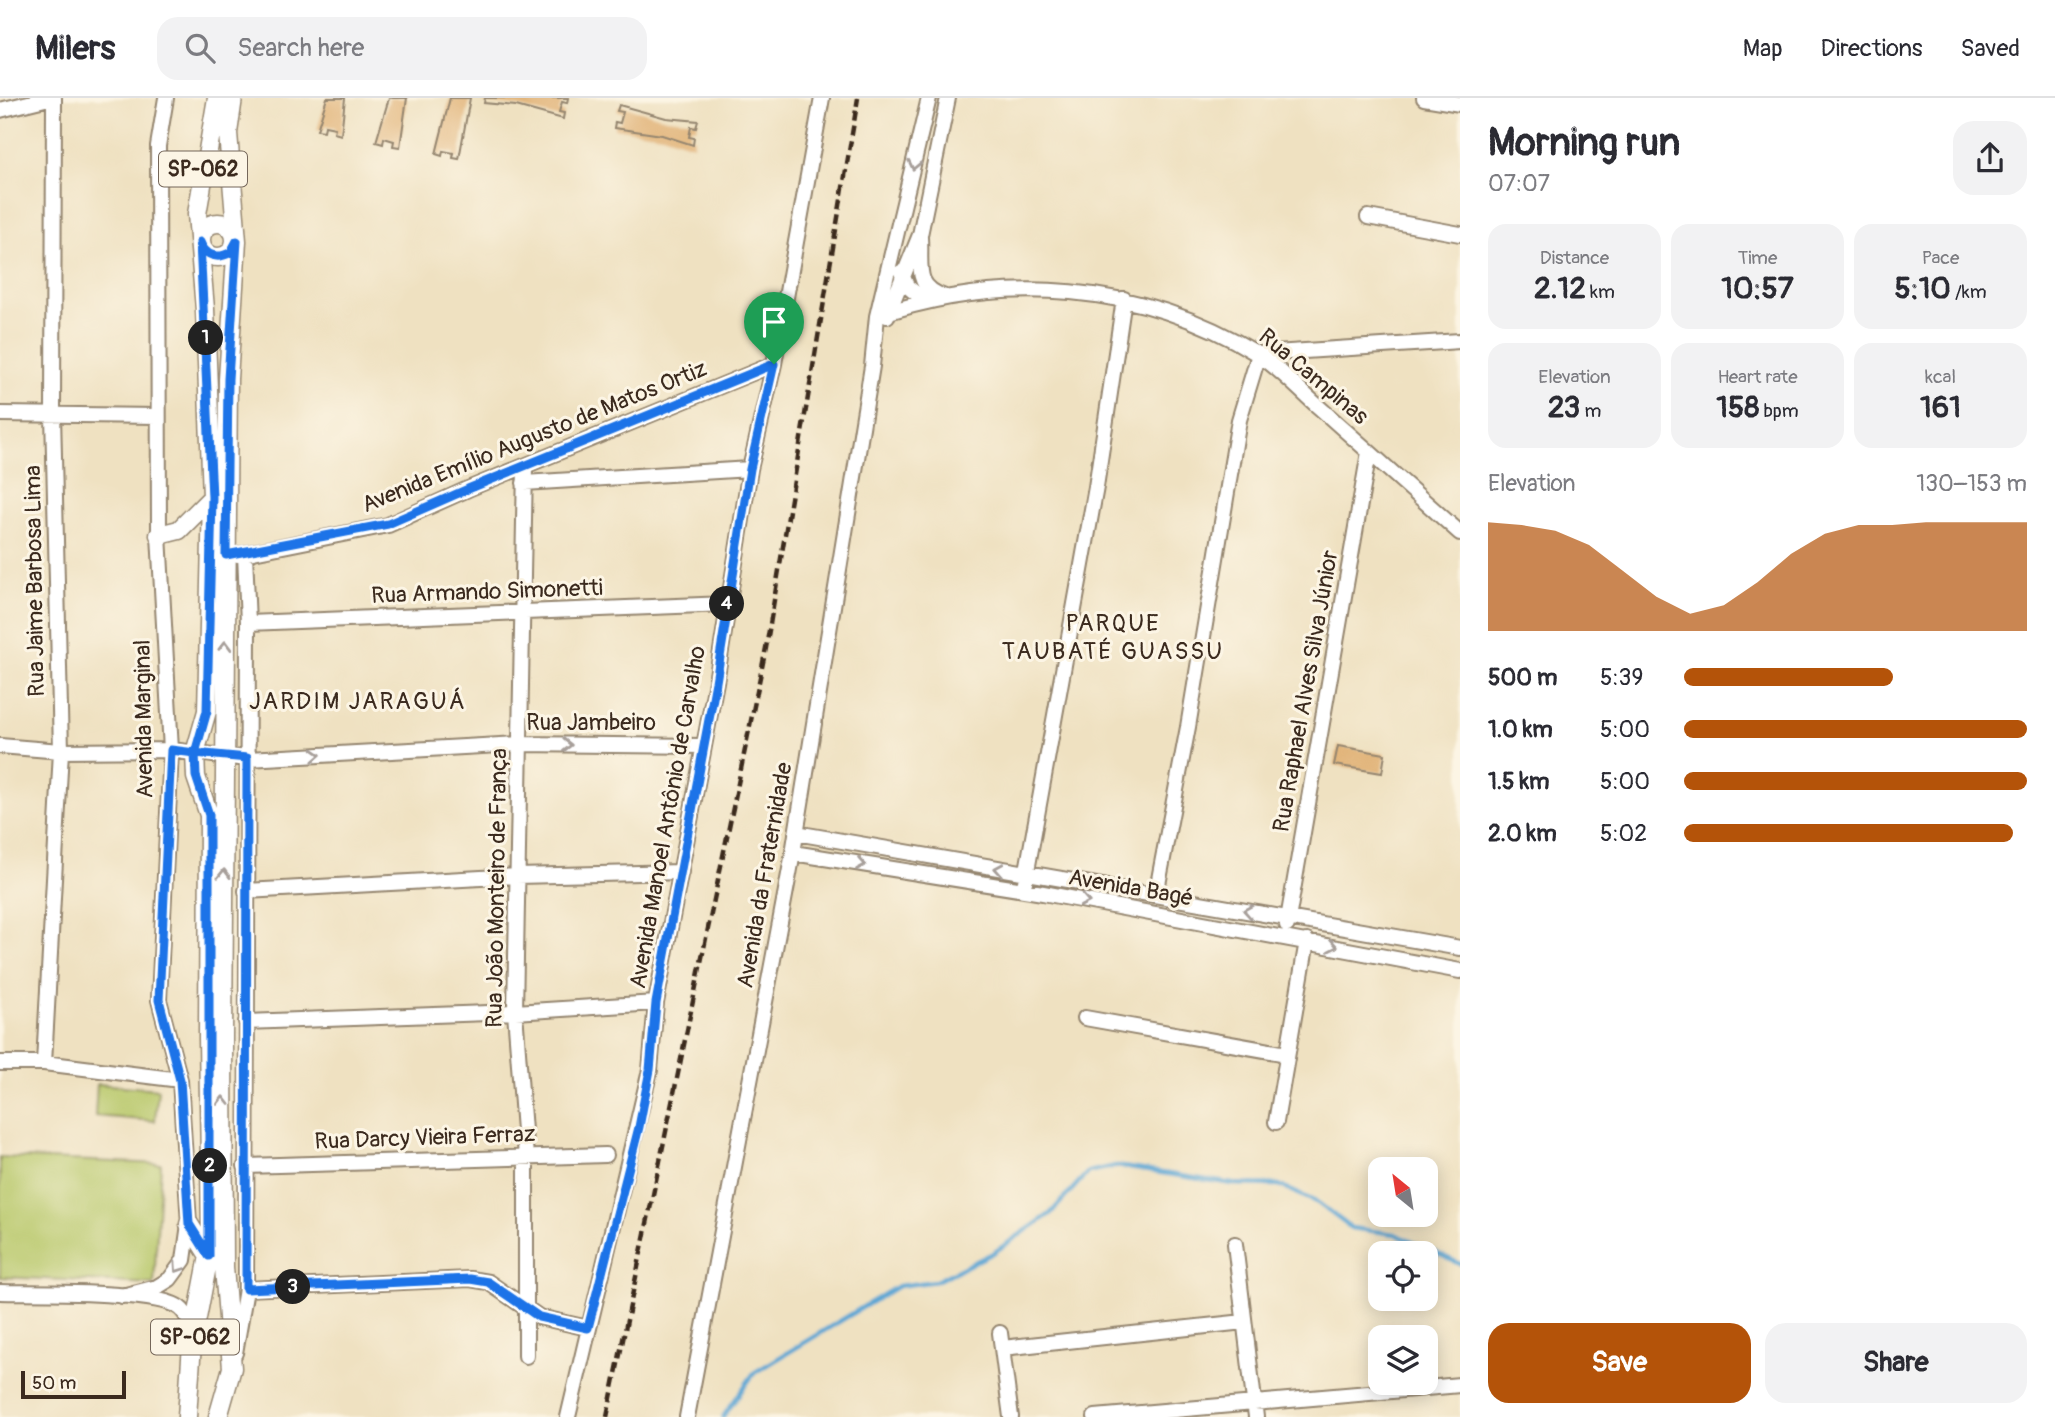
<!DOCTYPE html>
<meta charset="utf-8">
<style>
:root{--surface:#fff;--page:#f2f2f3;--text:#2b2b33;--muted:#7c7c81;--line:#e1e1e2;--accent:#b45309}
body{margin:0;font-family:Pangolin,sans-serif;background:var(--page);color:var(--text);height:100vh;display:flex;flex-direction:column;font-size:26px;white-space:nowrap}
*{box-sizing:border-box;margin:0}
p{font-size:23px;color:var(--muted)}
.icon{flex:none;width:38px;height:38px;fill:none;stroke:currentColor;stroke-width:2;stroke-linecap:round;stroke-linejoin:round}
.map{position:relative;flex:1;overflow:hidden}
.side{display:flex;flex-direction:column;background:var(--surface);width:595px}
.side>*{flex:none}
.needle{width:46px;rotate:330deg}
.fabs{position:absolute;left:1368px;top:1059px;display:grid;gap:14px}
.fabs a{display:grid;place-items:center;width:70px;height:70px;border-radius:14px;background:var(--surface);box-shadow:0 4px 18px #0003;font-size:35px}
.scale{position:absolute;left:21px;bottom:18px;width:105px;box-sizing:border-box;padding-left:7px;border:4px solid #3b2a1e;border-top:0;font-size:19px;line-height:24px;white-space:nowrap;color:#3b2a1e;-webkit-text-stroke:5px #fcf5e5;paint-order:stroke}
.pin{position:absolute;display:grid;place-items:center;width:60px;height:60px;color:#fff;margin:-72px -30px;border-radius:50% 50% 50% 0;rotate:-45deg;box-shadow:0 0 7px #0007}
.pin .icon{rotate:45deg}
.km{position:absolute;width:35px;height:35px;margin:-18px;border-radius:50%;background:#222;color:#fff;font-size:19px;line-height:35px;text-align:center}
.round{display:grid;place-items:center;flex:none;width:74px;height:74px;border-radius:21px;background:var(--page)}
.overview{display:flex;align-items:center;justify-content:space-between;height:119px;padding:0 28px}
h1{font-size:38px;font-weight:800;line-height:52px}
.metrics{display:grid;grid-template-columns:repeat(3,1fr);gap:10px;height:119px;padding:7px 28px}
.metrics div{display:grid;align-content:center;border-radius:18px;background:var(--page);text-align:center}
.metrics b{font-size:30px;font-weight:800}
.metrics small{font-size:19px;font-weight:400}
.metrics p{font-size:19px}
.chart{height:196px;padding:14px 28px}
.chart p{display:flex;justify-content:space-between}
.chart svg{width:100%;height:126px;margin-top:7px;fill:var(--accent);opacity:.7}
.action{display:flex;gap:14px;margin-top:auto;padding:14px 28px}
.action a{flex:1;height:80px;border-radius:21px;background:var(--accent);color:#fff;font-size:28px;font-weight:800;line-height:80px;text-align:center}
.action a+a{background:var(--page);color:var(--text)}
ul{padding:0 28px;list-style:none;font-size:23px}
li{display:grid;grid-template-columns:112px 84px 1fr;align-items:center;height:52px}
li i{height:18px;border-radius:9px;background:var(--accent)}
header{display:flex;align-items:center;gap:42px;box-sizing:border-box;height:98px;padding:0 35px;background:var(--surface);border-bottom:2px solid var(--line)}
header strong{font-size:33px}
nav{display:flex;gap:38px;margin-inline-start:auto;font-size:24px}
.search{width:490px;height:63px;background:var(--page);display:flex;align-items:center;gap:18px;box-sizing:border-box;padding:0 24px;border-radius:21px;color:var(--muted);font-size:26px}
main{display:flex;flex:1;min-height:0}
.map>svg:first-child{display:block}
.green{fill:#b8c86b;stroke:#7a7944;stroke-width:2}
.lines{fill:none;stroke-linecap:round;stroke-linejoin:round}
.stream{stroke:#5ca6d4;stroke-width:4.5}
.building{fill:#e2b57c}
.minor-casing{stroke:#958670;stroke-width:18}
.major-casing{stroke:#958670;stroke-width:21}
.minor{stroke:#fff;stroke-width:14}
.major{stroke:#fff;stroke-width:18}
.rail{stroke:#3b2a1e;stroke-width:4.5;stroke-dasharray:10 5;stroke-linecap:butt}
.oneway{stroke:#a79f9a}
.route-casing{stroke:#fff;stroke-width:14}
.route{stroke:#1a73e8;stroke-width:9}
.labels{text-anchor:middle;stroke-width:6;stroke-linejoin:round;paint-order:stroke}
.shield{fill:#fcf5e5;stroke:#75675a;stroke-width:2}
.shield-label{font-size:21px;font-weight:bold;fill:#3b2a1e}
.street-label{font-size:23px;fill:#3b2a1e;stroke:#fcf5e5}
.neighbourhood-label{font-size:24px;letter-spacing:2px;fill:#3b2a1e;stroke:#fcf5e5}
</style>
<header>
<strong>Milers</strong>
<div class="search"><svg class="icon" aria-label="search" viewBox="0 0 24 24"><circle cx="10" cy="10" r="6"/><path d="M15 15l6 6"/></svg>Search here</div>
<nav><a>Map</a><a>Directions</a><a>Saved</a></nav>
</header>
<main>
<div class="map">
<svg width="1460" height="1319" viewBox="0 0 1460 1319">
<rect width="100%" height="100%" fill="#fcf5e5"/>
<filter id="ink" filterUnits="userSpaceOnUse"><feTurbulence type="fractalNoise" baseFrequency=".0143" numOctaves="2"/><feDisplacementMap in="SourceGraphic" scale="14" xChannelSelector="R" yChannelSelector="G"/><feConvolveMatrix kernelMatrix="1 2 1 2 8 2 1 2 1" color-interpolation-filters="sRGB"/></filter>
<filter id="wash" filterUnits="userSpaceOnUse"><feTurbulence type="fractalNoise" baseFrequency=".00686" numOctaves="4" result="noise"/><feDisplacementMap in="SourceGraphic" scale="28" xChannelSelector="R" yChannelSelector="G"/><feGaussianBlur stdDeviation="1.57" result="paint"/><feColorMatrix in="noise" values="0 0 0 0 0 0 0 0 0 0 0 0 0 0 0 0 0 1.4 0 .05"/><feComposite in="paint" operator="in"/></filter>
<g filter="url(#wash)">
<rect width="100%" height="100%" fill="#efe1c1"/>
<path class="green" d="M 97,986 L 158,991 L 155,1023 L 95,1018 Z
M 0,1059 L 161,1066 L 154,1186 L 0,1179 Z"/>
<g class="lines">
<path class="stream" d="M 723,1319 L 754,1275 L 898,1188 L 936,1183 L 993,1155 L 1050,1116 L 1088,1074 L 1116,1068 L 1233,1086 L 1279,1087 L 1318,1105 L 1351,1130 L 1395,1136 L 1460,1166"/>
</g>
<g id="blocks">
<path class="building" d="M 327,0 L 345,0 L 341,37 L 334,35 L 335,30 L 325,28 L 324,33 L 317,32 Z
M 389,0 L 407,0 L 400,49 L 393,48 L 394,43 L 384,40 L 383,46 L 376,44 Z
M 450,0 L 470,0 L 459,61 L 453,60 L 454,55 L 443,53 L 442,58 L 436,56 Z
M 485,0 L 568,0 L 567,5 L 562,4 L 559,14 L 564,15 L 563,21 L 516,8 L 484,5 Z
M 619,7 L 666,20 L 698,23 L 696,30 L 691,29 L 689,39 L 694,40 L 693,47 L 662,37 L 614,30 L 615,24 L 620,25 L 623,14 L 617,13 Z
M 1338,648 L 1385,656 L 1382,675 L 1334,667 Z"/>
</g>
</g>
<g filter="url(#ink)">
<use href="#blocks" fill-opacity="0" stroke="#958670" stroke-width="2"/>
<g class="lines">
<defs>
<path id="minor" d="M 1424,0 L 1460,6
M 0,12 L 49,0
M 1368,119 L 1460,136
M 920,139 C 922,168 913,189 945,199
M 901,174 L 907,188 L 926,204
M 877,218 C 1003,175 1141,185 1256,255 C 1279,269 1300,293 1321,311 C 1367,352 1414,394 1460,435
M 887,218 L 920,137 L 948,0
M 0,316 L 158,318
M 525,368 L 515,914 L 526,1059 L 526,1258
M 524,385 L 750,371
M 238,457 L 388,427 L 468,391 L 774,266
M 248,525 L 727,506
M 0,648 L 61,653 L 171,652 L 248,661 L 520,646 L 704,648
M 796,735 L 1460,850
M 793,755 L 1043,795 L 1460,873
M 1025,784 L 1096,389 L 1124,201
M 246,793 L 517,778 L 681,774
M 1156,797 L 1188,629 L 1239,322 L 1259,256 L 1460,243
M 1287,827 L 1369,354
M 1085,920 L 1287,956
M 246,924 L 515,914 L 656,905
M 0,965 L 44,965 L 180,982
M 44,965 L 61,653 L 53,316 L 54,0
M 1276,1024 L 1307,843
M 245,1068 L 606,1057
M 1235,1146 L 1256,1319
M 246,1191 L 470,1181 L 488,1184 L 539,1219 L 588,1230
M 0,1194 C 34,1195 158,1192 180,1210 C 188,1216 191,1229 195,1239
M 122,1198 L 157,1189 L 170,1181 L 184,1162 L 189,1126 L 180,982 L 159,902 L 171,652 L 159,437 L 158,48 L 166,0
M 1000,1235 L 1011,1319
M 1002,1250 L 1244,1224
M 235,1255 L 246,1191 L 248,525 L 245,456
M 568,1319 L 650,972 L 656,905 L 716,584 L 750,371 L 774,266 L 822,0
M 687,1319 L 793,755 L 872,268 L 877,218 L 929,0
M 1095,1319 L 1460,1287"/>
<path id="major" d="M201 142a17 17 0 1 1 34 0a17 17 0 1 1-34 0Z
M 159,437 L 179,432 L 212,399
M 189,1126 L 209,1158
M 192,1246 L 229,1245
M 187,1319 L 192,1246 L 209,1158 L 211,1131 L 208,940 L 209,717 L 196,679 L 195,655 L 207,613 L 212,399 L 205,211 L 197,116 L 217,0
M 218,1319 L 232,1270 L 224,1169 L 223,940 L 228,281 L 237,143 L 228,35 L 233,0"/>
</defs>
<use href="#minor" class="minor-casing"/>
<use href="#major" class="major-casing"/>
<use href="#minor" class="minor"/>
<use href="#major" class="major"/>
<path class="rail" d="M 607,1319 L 766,550 L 858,0"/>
</g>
<defs><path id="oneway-chevron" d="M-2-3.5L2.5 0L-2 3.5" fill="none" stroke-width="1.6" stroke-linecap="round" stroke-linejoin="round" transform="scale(1.75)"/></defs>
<g class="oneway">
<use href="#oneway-chevron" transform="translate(914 67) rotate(102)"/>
<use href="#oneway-chevron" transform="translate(225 548) rotate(-89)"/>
<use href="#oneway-chevron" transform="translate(567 647) rotate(1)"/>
<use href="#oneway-chevron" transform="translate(316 657) rotate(-3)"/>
<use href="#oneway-chevron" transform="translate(861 766) rotate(9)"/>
<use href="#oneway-chevron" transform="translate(999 771) rotate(-170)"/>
<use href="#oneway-chevron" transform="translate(224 776) rotate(-89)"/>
<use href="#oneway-chevron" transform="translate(1085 803) rotate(11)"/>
<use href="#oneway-chevron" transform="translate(1248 813) rotate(-170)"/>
<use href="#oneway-chevron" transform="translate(1333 848) rotate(11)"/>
<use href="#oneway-chevron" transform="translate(223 1003) rotate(-90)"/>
<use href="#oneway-chevron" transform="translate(178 1170) rotate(124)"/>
</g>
</g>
<g class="lines" filter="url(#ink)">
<defs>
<path id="route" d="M 774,266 L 468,391 L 388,426 L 226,457 L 228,281 L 237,143 L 231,154 C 218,162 205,158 200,144 L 212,399 L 207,613 L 195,655 L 171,652 L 159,902 L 180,982 L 189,1126 L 209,1158 L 209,717 L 196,678 L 195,655 L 247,660 L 246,1191 L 470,1181 L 488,1184 L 539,1219 L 588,1230 L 639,1029 L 650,972 L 656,905 L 716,584 L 750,371 L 774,266"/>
</defs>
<use href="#route" class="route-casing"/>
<use href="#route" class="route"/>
</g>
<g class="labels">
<g class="shield">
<rect x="159" y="53.5" width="88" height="35" rx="5"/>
<rect x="151" y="1221.5" width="88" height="35" rx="5"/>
</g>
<g class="shield-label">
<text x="203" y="78">SP-062</text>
<text x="195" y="1246">SP-062</text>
</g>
<g class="street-label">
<text transform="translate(1314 278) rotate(40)" y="8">Rua Campinas</text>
<text transform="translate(534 338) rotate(-22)" y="8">Avenida Emílio Augusto de Matos Ortiz</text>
<text transform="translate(34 483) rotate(-91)" y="8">Rua Jaime Barbosa Lima</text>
<text transform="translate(487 493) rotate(-2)" y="8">Rua Armando Simonetti</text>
<text transform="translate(1305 593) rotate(-80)" y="8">Rua Raphael Alves Silva Júnior</text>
<text transform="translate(143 621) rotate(-91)" y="8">Avenida Marginal</text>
<text x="591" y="632">Rua Jambeiro</text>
<text transform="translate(667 719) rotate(-80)" y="8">Avenida Manoel Antônio de Carvalho</text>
<text transform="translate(764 777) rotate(-80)" y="8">Avenida da Fraternidade</text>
<text transform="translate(1131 789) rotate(10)" y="8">Avenida Bagé</text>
<text transform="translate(496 790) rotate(-89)" y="8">Rua João Monteiro de França</text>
<text transform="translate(425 1039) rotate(-2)" y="8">Rua Darcy Vieira Ferraz</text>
</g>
<g class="neighbourhood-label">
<text x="1113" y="533">PARQUE<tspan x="1113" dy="28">TAUBATÉ GUASSU</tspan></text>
<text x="358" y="611">JARDIM JARAGUÁ</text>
</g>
</g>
</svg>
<div class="fabs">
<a><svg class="needle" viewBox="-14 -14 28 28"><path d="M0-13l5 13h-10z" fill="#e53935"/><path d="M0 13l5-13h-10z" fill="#7c7c81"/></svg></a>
<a><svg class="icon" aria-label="locate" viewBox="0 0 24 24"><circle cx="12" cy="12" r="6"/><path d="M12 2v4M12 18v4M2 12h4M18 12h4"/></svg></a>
<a><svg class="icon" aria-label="layers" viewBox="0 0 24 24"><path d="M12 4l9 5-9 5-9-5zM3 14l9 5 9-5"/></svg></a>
</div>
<div class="scale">50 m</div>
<div class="pin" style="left:774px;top:266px;background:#1e9e55"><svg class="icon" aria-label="arrive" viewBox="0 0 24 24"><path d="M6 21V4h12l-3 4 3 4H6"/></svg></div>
<b class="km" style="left:206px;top:240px">1</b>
<b class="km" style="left:210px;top:1068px">2</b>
<b class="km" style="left:293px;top:1189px">3</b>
<b class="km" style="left:727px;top:506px">4</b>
</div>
<section class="side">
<div class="overview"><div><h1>Morning run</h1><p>07:07</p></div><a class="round"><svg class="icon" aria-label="share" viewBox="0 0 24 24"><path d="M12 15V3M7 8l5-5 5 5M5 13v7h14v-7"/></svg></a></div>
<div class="metrics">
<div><p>Distance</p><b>2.12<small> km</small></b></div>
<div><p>Time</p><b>10:57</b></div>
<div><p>Pace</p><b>5:10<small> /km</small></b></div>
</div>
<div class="metrics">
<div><p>Elevation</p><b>23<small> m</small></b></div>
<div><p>Heart rate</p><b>158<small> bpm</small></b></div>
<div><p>kcal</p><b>161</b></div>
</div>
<div class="chart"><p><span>Elevation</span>130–153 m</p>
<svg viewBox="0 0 160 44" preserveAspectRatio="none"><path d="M0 44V6L10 7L20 9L30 14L40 23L50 32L60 38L70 35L80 27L90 17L100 10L110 7L120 7L130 6L140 6L150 6L160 6V44z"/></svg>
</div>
<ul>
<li><b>500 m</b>5:39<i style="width:61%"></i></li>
<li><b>1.0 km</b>5:00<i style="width:100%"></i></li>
<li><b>1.5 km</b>5:00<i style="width:100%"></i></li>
<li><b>2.0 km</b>5:02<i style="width:96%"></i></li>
</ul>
<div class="action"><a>Save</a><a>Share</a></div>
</section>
</main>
